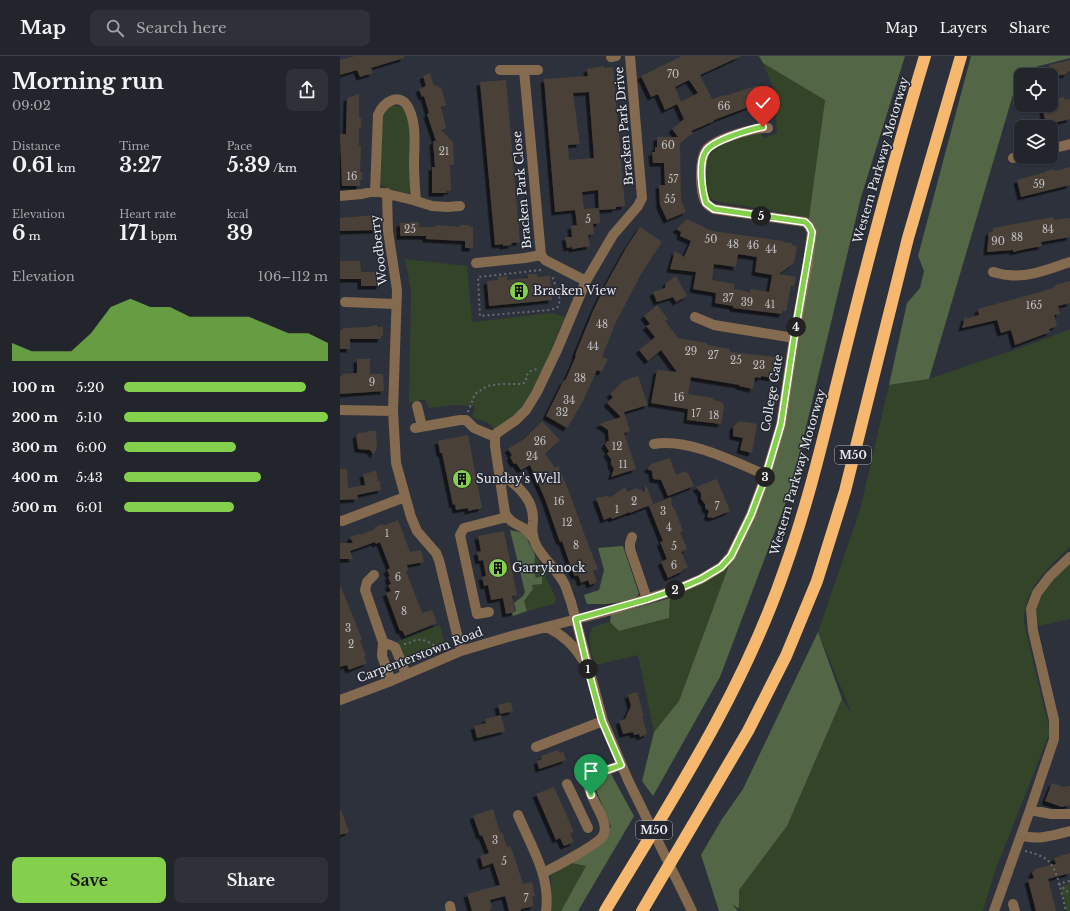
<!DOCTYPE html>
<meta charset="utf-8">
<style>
:root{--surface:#22252c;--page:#2e3138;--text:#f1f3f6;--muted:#a2a5a9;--line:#3f4248;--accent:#84d04d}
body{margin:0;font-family:"Libre Baskerville",serif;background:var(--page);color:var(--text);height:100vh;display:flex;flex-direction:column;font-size:15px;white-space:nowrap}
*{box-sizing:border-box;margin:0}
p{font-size:13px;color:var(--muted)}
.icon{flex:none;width:22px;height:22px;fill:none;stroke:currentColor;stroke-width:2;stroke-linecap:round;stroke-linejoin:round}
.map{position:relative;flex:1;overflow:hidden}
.drawer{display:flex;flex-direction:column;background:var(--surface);width:340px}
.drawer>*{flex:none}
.tools{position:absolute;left:674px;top:12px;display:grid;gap:8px}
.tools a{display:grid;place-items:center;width:44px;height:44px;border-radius:8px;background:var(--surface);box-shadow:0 1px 3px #0004,0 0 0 1px var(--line);font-size:20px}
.pin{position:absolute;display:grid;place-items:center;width:34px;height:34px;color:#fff;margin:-41px -17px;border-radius:50% 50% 50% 0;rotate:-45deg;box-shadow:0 0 4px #0007}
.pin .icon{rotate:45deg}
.km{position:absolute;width:20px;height:20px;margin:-10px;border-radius:50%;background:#222;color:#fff;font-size:11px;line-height:20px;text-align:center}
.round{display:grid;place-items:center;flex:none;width:42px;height:42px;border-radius:8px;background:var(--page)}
.overview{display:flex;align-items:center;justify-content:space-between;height:68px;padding:0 12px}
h1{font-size:22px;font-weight:700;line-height:30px}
.stats{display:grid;grid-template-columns:repeat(3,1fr);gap:6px;height:68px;padding:4px 12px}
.stats div{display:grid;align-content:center}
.stats b{font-size:20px;font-weight:700}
.stats small{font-size:11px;font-weight:400}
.stats p{font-size:11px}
.chart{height:112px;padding:8px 12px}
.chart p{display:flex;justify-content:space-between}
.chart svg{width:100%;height:72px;margin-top:4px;fill:var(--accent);opacity:.7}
.button{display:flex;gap:8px;margin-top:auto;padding:8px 12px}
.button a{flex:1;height:46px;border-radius:8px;background:var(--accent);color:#111;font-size:16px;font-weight:700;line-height:46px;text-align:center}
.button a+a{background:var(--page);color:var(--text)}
ul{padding:0 12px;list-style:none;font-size:13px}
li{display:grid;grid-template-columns:64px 48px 1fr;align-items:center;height:30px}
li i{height:10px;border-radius:5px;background:var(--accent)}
header{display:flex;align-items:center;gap:24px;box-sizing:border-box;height:56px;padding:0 20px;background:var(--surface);border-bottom:1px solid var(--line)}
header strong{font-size:19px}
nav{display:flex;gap:22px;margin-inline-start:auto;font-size:14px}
.search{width:280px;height:36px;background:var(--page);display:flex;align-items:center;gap:10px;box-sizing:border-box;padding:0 14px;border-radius:8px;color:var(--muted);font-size:15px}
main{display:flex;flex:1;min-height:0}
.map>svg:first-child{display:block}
.green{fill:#344429}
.forest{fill:#536646}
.building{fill:#494139;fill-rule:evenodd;filter:url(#shadow)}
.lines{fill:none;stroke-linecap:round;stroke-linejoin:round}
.path{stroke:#676b74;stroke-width:2;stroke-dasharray:2 3;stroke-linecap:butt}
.minor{stroke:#846a4e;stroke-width:10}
.highway{stroke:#f6b76e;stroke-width:12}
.route-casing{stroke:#fff;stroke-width:8}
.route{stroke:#84d04d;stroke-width:5}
.labels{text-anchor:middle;stroke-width:3;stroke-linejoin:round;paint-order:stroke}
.number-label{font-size:10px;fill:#c0bfc2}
.shield{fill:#242730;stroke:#acafb6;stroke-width:1}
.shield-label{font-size:11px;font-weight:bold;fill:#e7e9f0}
.street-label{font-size:12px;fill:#e7e9f0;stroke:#242730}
.poi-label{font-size:12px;fill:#e7e9f0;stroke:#242730;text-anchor:start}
</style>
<header>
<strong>Map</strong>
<div class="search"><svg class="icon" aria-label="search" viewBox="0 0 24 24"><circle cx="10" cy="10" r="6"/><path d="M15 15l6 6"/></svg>Search here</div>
<nav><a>Map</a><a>Layers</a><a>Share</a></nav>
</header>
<main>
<section class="drawer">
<div class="overview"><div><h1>Morning run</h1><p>09:02</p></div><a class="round"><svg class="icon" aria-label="share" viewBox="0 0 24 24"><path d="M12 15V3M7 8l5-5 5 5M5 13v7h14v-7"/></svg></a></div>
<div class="stats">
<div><p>Distance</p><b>0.61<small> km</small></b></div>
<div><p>Time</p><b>3:27</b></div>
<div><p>Pace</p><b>5:39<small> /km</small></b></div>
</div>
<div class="stats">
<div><p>Elevation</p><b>6<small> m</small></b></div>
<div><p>Heart rate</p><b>171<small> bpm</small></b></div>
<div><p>kcal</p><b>39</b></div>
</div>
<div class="chart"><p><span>Elevation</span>106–112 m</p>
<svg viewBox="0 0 160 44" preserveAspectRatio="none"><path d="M0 44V33L10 38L20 38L30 38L40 27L50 11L60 6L70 11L80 11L90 17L100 17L110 17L120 17L130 22L140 27L150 27L160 33V44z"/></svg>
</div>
<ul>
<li><b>100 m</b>5:20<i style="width:89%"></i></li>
<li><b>200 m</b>5:10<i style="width:100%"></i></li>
<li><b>300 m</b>6:00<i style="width:55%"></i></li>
<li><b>400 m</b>5:43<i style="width:67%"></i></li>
<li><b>500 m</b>6:01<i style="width:54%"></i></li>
</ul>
<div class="button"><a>Save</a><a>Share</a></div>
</section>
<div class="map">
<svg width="730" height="855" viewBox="0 0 730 855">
<defs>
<filter id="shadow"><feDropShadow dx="-3.5" dy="3.5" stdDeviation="0" flood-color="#0009"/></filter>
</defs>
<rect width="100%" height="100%" fill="#2d313b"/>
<path class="green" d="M 423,7 L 485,43 L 472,165 L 461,160 L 375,145 L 368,140 C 367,130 365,111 368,102 C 374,86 404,80 419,76 L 424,82 L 437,77 L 436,62 L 437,41 Z
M 54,49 L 61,51 L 65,55 L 69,66 L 70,133 L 69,137 L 67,137 L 44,131 L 39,125 C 40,108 37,68 46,54 C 48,51 51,50 54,49 Z
M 65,203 L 127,210 L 132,266 L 211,257 L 225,261 L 201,318 L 185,347 L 177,358 L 154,373 L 148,367 L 132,361 L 135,350 L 113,349 L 89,352 L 85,343 L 69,347 L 71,235 Z
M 730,273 L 730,491 C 707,512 683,534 684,567 L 710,676 L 655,815 L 643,855 L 400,855 L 398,834 L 447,770 L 502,643 L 512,658 L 478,576 L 520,454 L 549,329 L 589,323 L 697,286 Z
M 195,499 L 208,518 L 205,520 L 216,542 L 214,548 L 187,555 L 184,545 L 193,533 L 192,529 L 202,528 L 202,520 L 196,522 L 194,516 Z
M 390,507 L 339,645 L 314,676 L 298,599 L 255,609 C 251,596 246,583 253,571 L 270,566 L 279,575 L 329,562 L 330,542 L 376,519 Z
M 730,508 L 730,563 L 699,570 C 698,565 695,559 696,554 C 700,535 716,521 730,508 Z
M 100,569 L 106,593 L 65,608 L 58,585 Z
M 231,807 L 246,810 L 221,855 L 209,855 L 212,848 L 211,819 Z
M 730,827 L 730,855 L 727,855 L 721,833 L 724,829 Z"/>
<path class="forest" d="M 419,0 L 565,0 L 521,141 L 452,430 L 380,621 L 313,740 L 302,725 L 314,676 L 339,645 L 441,368 L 459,283 L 471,198 L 467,177 L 485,44 L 423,7 Z
M 631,0 L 730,0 L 730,2 L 680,15 L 589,323 L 549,329 L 567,247 L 580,232 L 584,215 L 578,200 Z
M 170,474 L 184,477 L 195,499 L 194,515 L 196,522 L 202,520 L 202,528 L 192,529 L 193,533 L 184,545 L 187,555 L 173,560 L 172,557 L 176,555 L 174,547 L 183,540 L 185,536 Z
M 283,490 L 299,538 L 292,545 L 266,548 L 247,548 L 244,539 L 259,534 L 264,514 L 258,492 Z
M 330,542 L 329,562 L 279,575 L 270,566 L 271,559 Z
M 478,576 L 502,643 L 447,770 L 399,834 L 399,853 L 392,848 L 398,855 L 379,855 L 361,799 L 382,763 L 403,733 Z
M 270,716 L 294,760 L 238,855 L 221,855 L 246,810 L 231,807 L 271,771 L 255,731 Z"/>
<path class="building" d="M 15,0 L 64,0 L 64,2 L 31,12 L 33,17 L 20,21 L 17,14 L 0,19 L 0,4 Z
M 342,0 L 401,0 L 360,19 L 372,43 L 385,39 L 385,40 L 418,29 L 419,32 L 428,29 L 432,42 L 374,64 L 374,65 L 351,75 L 353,77 L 340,88 L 341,144 L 346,156 L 327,164 L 320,149 L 319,129 L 325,129 L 324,107 L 313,107 L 312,96 L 315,96 L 315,91 L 317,91 L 317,81 L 338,81 L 332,73 L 344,63 L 337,48 L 325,54 L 318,38 L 311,41 L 301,20 ZM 349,24 L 358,37 L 341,46 L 335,31 Z
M 730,4 L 730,15 L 727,16 L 727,18 L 712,21 L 709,9 Z
M 264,10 L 264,12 L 273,11 L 285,150 L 276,151 L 276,153 L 259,154 L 258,134 L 242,136 L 244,153 L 259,152 L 260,167 L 253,168 L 254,178 L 248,179 L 250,190 L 232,193 L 232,191 L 227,192 L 225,181 L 232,181 L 231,170 L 237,169 L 235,154 L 215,156 L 204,23 L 248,20 L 247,13 ZM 249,36 L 254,102 L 229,104 L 228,89 L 240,88 L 233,37 Z
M 90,17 L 94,30 L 98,29 L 99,32 L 101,31 L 106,49 L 101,51 L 106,72 L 101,74 L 113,86 L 114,109 L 110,109 L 111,135 L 107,135 L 107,137 L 92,137 L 92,111 L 95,111 L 93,85 L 96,85 L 87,58 L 89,57 L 84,40 L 82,41 L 79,33 L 86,30 L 83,20 Z
M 166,24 L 180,186 L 171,187 L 172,189 L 163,190 L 163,188 L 155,189 L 140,26 Z
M 19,38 L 19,62 L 21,62 L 21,71 L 19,71 L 19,90 L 21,90 L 20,116 L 22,116 L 22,124 L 20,124 L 20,130 L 2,130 L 0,78 L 6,78 L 7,42 Z
M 724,41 L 725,44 L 730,43 L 730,63 L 706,69 L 702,50 L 711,49 L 711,44 Z
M 730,111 L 730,129 L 681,141 L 677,124 L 706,116 L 706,115 L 714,113 L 715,115 Z
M 36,159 L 36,174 L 0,175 L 0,162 Z
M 713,161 L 714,164 L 730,162 L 730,181 L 701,186 L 702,190 L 686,193 L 673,196 L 673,194 L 647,196 L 649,176 L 653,175 L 653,172 Z
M 347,163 L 372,175 L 443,185 L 443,186 L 452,187 L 452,189 L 457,190 L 454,207 L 439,218 L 456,221 L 454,230 L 451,230 L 446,255 L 443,255 L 442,258 L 393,252 L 393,250 L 375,247 L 376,237 L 353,233 L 356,216 L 330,213 L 335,195 L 344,201 L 351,185 L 340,180 L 341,176 L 336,173 ZM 398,198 L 417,201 L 415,216 L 432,219 L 429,236 L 411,233 L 410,236 L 394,233 L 394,228 L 372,224 L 374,208 L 396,211 Z
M 70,166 L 79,166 L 79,171 L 96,171 L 96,169 L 120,171 L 120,169 L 129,169 L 129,171 L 133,170 L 133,192 L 125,192 L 125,185 L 86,183 L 86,180 L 60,180 L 60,167 L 71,167 Z
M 300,171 L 322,186 L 301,218 L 275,268 L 262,301 L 268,303 L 262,316 L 257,314 L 243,345 L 227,372 L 206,360 L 224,324 L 225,325 L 236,300 L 235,299 L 253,255 L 264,232 L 286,192 Z
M 0,205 L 20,205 L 21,216 L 39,216 L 40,230 L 21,230 L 21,223 L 0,223 Z
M 188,218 L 197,218 L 197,221 L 210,220 L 212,244 L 149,250 L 147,225 L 158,224 L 158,221 L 167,220 L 167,224 L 188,222 Z
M 336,220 L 347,240 L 336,246 L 333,241 L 317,246 L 313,236 L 325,232 L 326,227 Z
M 730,225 L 730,247 L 718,250 L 720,258 L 714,259 L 717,270 L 709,273 L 710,276 L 675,289 L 671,274 L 661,277 L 657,264 L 622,272 L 625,261 L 628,262 L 639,259 L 638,253 L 700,236 L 715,231 L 715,229 Z
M 317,249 L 328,263 L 325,265 L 338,282 L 367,287 L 367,289 L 390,293 L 390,296 L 436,301 L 433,322 L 421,320 L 421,322 L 415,321 L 413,333 L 399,330 L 400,329 L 351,321 L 348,338 L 373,342 L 373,344 L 382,346 L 384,350 L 381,368 L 347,364 L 348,353 L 311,347 L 317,314 L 337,316 L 321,294 L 308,305 L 299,294 L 315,281 L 306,270 L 310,268 L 304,260 Z
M 37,269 L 38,271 L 43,271 L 43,280 L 41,280 L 41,283 L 10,283 L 10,293 L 0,293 L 0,274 L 3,274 L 3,272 L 30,271 L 29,270 Z
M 17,303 L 30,303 L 30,318 L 43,318 L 44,335 L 0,338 L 0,320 L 3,320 L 2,318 L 17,317 Z
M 298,320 L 308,349 L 284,356 L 290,375 L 284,377 L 296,413 L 271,421 L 274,413 L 271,408 L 271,403 L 267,398 L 269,395 L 265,389 L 267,385 L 269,385 L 268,374 L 259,368 L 281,361 L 267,347 L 273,341 L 270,338 L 283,325 Z
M 202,365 L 220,384 L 205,398 L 215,412 L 218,410 L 229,436 L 245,480 L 258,513 L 253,515 L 257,526 L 250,529 L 248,524 L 241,527 L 238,519 L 235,520 L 233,517 L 222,485 L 220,486 L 205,443 L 190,409 L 181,414 L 176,407 L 174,408 L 170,401 L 172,399 L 168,393 L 184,383 Z
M 399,365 L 417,368 L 412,397 L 400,394 L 403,382 L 393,380 L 393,371 Z
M 28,375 L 36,375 L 37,391 L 34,399 L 30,394 L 18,393 L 16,379 L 18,379 L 18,377 L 28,376 Z
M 128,379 L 142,452 L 128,455 L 128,452 L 116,454 L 115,448 L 113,449 L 102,397 L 100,397 L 98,385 Z
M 330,402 L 336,419 L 346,415 L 347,417 L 348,417 L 354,430 L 328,440 L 321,424 L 313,423 L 312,415 L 307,413 L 311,408 Z
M 0,413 L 7,413 L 8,432 L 25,429 L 23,418 L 36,415 L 38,426 L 40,425 L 41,434 L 17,439 L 18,443 L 0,444 Z
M 377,423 L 390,455 L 373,462 L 367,461 L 369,455 L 365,452 L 365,448 L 361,443 L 361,437 L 356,431 Z
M 306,428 L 313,448 L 290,457 L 290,456 L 272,463 L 271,461 L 264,464 L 256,442 L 268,440 L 271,441 L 285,431 L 287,436 L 297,432 L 298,434 L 302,433 L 304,437 Z
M 331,441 L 332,450 L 335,454 L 343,475 L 340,476 L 347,493 L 341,496 L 348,511 L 343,514 L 343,515 L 328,522 L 321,506 L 327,503 L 320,486 L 323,485 L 309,450 Z
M 58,464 L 70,496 L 81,494 L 84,506 L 67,509 L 68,514 L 66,515 L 82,557 L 92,554 L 97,567 L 65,580 L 62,574 L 60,575 L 46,537 L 51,535 L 48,529 L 51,528 L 48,521 L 50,520 L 47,514 L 50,512 L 40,486 L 36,488 L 35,486 L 10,495 L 13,503 L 0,503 L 0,487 L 13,487 L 10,481 L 19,478 L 20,479 L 35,473 L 35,471 L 43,468 L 43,470 Z
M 164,475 L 177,539 L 172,540 L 175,556 L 166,558 L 163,542 L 151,544 L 148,529 L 144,530 L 142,521 L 146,520 L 143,504 L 139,505 L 137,496 L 141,495 L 138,480 Z
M 0,529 L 16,568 L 22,584 L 20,585 L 26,600 L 24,601 L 27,607 L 9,614 L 7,609 L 0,611 Z
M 297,636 L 304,660 L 302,660 L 307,678 L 300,681 L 299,678 L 294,679 L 293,676 L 283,678 L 279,665 L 285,663 L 291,650 L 288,639 Z
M 171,646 L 173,655 L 160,658 L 158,649 Z
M 161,659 L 165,675 L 137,682 L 134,670 L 146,667 L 145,663 Z
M 218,694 L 219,697 L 223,696 L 226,704 L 199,713 L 197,705 L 202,703 L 201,700 Z
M 712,727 L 724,731 L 730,730 L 730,749 L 722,751 L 705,745 Z
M 214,731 L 234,776 L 230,777 L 234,786 L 224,790 L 220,782 L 216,784 L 196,738 Z
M 153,753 L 160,777 L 162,776 L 167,791 L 170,790 L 173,797 L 183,828 L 192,826 L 195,840 L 192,841 L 194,850 L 181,853 L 181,855 L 169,855 L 165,840 L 150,844 L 152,852 L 150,853 L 150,855 L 132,855 L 127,838 L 160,829 L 153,807 L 143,811 L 140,800 L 149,797 L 142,779 L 140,780 L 133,760 Z
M 0,754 L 1,754 L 9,776 L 0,779 Z
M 730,797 L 730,817 L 708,823 L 716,855 L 696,855 L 688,824 L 694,822 L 692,817 L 695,813 L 716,808 L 714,802 Z"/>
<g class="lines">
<path class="path" d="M 201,214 L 138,221 L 140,260 L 209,254 L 217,252 C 224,242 214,229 212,219
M 128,356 L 135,338 L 147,330 L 161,328 L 182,328 L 186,326 C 186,317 189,315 197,313
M 64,588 C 68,588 72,585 76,584 C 85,583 94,587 98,595
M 685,795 C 693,797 700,799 706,803 C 718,811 722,841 726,855
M 718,828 L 730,825
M 719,828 L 730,838"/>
<path class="minor" d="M 271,1 L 276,0
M 160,14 L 198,14
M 184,14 L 201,199 L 205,204 L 246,225
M 711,93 L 730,88
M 673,102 L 681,100
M 35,135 L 38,59 C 44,45 61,35 69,53 C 77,70 74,90 74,108 C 74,120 75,132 76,145
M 47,137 L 48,175 L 57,234 L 53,355 L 56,407 L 71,461 L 77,475 L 96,497 L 99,504 L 121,595
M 0,140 L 22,138 L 35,135 L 73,144 L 92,150 L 108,151 L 120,150
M 136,207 L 185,202 L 201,199
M 653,216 C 658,217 663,219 668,219 C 689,222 711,212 730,206
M 5,246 L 56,248
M 355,261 L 374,269 L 454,282
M 77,350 L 82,370
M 0,354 L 53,355
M 75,372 L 120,364 L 126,364 L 134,372 L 155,381
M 314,388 C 349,382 394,406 426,419
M 161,428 L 166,422 C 181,432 194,446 193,465 C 192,474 192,480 196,489 C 203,503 218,514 225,529 C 227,534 229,541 231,546 L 263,665 L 288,724 L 352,855
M 2,465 L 65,441
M 192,481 C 190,478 188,475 185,473 C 177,468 169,466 165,457 L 155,390 L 155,381 L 157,377 L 176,364 L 186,354 L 197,336 L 217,294 L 246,225 L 273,179 L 298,150 L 302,142 L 290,0
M 292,481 L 290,487 L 290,493 L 307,543
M 34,519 L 27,526 L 25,534 L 43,586 L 42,600 L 51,625
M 149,556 L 137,558 L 120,479 L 124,472 L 167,461
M 207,571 C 223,579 234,589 243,604
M 43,586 L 55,591 L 66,618
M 0,644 L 51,625 L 121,595 L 168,581 L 272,554 L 338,533 L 361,523 L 381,511 L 391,500 L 411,459 L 426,419 L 441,369 L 454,282 L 468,207 L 471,183 L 472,176 L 469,170 L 465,166 L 374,153 C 370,151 367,149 365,145 C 360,135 359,104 366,94 C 374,83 415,71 428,72
M 196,691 L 263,665
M 227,728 L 248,772
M 690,754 L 711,758 L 730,758
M 178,759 C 191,790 211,821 206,855
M 681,779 C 697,785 714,779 730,775
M 203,817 C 215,811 257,789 263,780 C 273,762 237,733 253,721 C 260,716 273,712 281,709
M 673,848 L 675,855
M 110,850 L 111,855
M 654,855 L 690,754 L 714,683 L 714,664 L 693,575 L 691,553 L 697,537 L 710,520 L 730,501"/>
<path class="highway" d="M 265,855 C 332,744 403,635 445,512 C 470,442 486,370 504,299 C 529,199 555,99 585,0
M 302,855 L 408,675 L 446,600 L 477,525 L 505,435 L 568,182 L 621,0"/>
</g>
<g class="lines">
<defs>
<path id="route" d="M 251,739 C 243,718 266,715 281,709 L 262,665 L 248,613 L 236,563 L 308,543 L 338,533 L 361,523 L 381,511 L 391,500 L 411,459 L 426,419 L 441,368 L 454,282 L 471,183 L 472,176 L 469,170 L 465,166 L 374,153 L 366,147 C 362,135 358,106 366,95 C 373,84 411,73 423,71"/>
</defs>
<use href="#route" class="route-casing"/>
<use href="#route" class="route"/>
</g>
<defs>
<symbol id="building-disc" viewBox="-11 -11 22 22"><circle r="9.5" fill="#84d04d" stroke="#242730"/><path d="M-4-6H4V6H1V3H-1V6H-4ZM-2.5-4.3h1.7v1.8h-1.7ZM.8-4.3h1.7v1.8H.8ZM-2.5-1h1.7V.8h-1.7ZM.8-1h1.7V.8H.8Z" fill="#111"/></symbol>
</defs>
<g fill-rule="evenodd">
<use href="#building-disc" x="168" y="224" width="22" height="22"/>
<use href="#building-disc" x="111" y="412" width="22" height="22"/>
<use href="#building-disc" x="147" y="501" width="22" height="22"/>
</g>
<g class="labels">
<g class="number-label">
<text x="333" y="22">70</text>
<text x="384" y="54">66</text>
<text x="328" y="93">60</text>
<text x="104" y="99">21</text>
<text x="12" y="124">16</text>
<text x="333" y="127">57</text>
<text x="699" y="132">59</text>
<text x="330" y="147">55</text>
<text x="248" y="167">5</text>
<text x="70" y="177">25</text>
<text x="708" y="177">84</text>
<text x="677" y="185">88</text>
<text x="371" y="187">50</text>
<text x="658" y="189">90</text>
<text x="393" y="192">48</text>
<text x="413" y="193">46</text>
<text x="431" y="197">44</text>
<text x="388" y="246">37</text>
<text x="407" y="250">39</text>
<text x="430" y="252">41</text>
<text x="694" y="253">165</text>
<text x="262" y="272">48</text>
<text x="253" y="294">44</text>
<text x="351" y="299">29</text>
<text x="373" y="303">27</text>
<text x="396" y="308">25</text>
<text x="419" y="313">23</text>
<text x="240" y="326">38</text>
<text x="32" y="330">9</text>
<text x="339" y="345">16</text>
<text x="229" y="348">34</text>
<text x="222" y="360">32</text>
<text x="356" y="361">17</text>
<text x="374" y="363">18</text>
<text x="200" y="389">26</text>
<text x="277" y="394">12</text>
<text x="192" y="404">24</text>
<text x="283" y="412">11</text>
<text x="219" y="449">16</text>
<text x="294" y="449">2</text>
<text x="377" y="454">7</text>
<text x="277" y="457">1</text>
<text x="323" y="459">3</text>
<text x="227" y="470">12</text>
<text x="329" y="475">4</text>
<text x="47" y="481">1</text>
<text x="236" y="493">8</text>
<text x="334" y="494">5</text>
<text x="334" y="513">6</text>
<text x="58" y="525">6</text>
<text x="57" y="544">7</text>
<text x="64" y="559">8</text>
<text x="8" y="576">3</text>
<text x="11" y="592">2</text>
<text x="155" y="788">3</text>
<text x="164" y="809">5</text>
<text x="186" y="846">7</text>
</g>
<g class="shield">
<rect x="495" y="390" width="36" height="18" rx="3"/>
<rect x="296" y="765" width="36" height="18" rx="3"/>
</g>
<g class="shield-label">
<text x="513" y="403">M50</text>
<text x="314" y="778">M50</text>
</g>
<g class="street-label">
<text transform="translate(284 70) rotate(-95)" y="4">Bracken Park Drive</text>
<text transform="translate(541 104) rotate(-74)" y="4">Western Parkway Motorway</text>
<text transform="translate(182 134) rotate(-95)" y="4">Bracken Park Close</text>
<text transform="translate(39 194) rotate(-97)" y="4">Woodberry</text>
<text transform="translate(432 337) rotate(-80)" y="4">College Gate</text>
<text transform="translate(458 416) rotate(-74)" y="4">Western Parkway Motorway</text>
<text transform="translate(80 599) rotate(-21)" y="4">Carpenterstown Road</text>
</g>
<g class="poi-label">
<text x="193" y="239">Bracken View</text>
<text x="136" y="427">Sunday's Well</text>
<text x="172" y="516">Garryknock</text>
</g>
</g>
</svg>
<div class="tools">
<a><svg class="icon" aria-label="locate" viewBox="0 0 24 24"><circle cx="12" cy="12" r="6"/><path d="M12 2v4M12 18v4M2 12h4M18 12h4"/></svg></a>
<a><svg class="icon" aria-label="layers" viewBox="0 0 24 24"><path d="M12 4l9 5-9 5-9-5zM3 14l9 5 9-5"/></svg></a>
</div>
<div class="pin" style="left:251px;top:739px;background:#1e9e55"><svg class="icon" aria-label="arrive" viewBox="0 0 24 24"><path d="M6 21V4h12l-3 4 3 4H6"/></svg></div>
<div class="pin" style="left:423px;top:71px;background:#d93025"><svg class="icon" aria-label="check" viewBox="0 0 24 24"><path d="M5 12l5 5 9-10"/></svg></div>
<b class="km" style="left:248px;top:613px">1</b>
<b class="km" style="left:335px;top:534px">2</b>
<b class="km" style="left:425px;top:421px">3</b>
<b class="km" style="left:456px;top:271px">4</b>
<b class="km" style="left:421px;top:160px">5</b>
</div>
</main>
